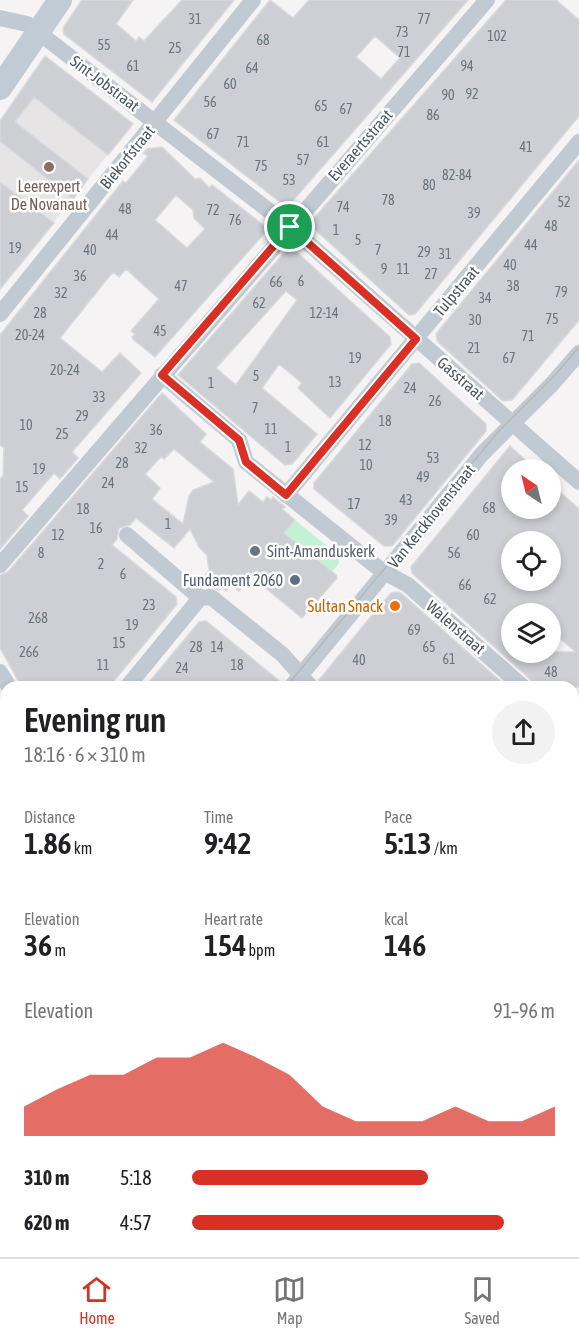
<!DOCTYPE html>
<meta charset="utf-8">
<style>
:root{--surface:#fff;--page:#f2f2f2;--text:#202124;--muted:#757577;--line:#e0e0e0;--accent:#d93025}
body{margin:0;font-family:"Asap Condensed",sans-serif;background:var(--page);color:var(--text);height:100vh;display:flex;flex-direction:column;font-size:22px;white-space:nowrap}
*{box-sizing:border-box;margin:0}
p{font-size:20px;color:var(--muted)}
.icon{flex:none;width:33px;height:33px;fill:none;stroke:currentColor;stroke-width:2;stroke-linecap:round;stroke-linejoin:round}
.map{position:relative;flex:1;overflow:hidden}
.drawer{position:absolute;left:0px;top:681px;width:579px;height:576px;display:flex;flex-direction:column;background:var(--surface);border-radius:18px 18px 0 0;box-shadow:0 3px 9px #0003}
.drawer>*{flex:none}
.needle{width:39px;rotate:325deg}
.fabs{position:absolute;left:501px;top:459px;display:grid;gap:12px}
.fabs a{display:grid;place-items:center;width:60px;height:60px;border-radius:50%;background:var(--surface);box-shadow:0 3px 9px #0003;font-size:30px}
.pin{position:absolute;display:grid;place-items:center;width:51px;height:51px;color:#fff;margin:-26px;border:3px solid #fff;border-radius:50%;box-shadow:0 2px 6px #0007}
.round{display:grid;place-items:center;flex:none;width:63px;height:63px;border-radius:32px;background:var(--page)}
.overview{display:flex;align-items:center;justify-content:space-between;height:102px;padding:0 24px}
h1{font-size:33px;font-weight:600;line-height:45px}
.figures{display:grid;grid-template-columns:repeat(3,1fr);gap:9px;height:102px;padding:6px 24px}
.figures div{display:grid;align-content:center}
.figures b{font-size:30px;font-weight:600}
.figures small{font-size:16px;font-weight:400}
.figures p{font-size:16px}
.chart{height:168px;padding:12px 24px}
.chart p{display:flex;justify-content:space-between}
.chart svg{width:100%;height:108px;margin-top:6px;fill:var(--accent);opacity:.7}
ul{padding:0 24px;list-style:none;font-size:20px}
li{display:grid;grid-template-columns:96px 72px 1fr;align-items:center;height:45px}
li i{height:15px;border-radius:8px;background:var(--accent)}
.tab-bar{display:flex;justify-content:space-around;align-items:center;height:84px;border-top:2px solid var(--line);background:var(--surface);font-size:16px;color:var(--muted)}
.tab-bar a{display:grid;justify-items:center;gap:3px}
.tab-bar .current{color:var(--accent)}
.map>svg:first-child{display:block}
.education{fill:#e6e4e5}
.green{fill:#c3f1d5}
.building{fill:#cdcfd5;stroke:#d7d9de;stroke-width:1.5;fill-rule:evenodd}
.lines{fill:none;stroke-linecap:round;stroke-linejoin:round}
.street{stroke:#c1cad2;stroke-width:16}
.secondary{stroke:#c1cbd6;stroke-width:24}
.tram{stroke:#b5b8bd;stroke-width:1.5}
.route-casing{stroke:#fff;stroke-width:12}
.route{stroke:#d93025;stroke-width:8}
.education-dot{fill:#8d6e63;stroke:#fff;stroke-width:2}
.worship-dot{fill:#6b7280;stroke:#fff;stroke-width:2}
.service-dot{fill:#5c6f8a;stroke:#fff;stroke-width:2}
.food-dot{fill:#e8710a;stroke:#fff;stroke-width:2}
.labels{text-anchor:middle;stroke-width:5;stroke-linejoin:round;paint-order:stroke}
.number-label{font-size:14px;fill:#6b747e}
.street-label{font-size:16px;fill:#4a5661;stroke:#fff}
.education-label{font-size:16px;fill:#785e54;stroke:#fff}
.worship-label{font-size:16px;fill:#5b616d;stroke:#fff;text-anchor:start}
.service-label{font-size:16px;fill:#4e5e75;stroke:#fff;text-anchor:end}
.food-label{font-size:16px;fill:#c56008;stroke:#fff;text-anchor:end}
</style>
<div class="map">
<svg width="579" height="1257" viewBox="0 0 579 1257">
<rect width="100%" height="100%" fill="#f5f3f3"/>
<path class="education" d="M 35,69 L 77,103 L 89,89 L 133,123 L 53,223 L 0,219 L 0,121 Z"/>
<path class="green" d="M 295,520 L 338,555 L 339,563 L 332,572 L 284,533 Z"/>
<path class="building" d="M 82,0 L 133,0 L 116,24 L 136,41 L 139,37 L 144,41 L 182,0 L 234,0 L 152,102 L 64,34 L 63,28 Z
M 270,0 L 293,18 L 309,0 L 468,0 L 289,205 L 284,205 L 174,120 ZM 375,36 L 400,58 L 381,79 L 356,57 Z
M 506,0 L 556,0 L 579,20 L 579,116 L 415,314 L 409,315 L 309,224 Z
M 45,56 L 133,124 L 108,155 L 34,97 L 15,122 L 88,179 L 73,199 L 0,141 L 0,121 Z
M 162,147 L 195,179 L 200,178 L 209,188 L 212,185 L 268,229 L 155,357 L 134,340 L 132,337 L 135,334 L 131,331 L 159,299 L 126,269 L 119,277 L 113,272 L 91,299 L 60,338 L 102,372 L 120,353 L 141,373 L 72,452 L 78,458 L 60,479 L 54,473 L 22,510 L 28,516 L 0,549 L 0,479 L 3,476 L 4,448 L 0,445 L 0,335 L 123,181 L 126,183 L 148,156 L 143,153 L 147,149 ZM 176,195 L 193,210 L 194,218 L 205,229 L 187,248 L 155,220 Z
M 579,160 L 579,320 L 512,400 L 503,401 L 437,341 L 436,334 Z
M 0,182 L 54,223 L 0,289 Z
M 290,246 L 390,337 L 391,344 L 330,418 L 298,388 L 302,383 L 279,364 L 262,388 L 317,434 L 292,464 L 285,465 L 178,375 ZM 286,291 L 297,300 L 236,385 L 216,368 Z
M 419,363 L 486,424 L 486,431 L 392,546 L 384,546 L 314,489 L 314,483 L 412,364 Z
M 162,393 L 206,434 L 200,442 L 233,469 L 238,505 L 249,491 L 263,502 L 267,497 L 271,500 L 273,497 L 285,507 L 282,509 L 295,520 L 284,533 L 336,575 L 337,578 L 302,618 L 251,576 L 239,591 L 231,585 L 226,591 L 222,587 L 219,590 L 214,588 L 203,579 L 209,570 L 207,555 L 199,547 L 190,529 L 174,548 L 136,518 L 130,525 L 119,528 L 117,539 L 112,545 L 176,597 L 177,604 L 109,687 L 22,687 L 0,648 L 0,575 L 8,572 ZM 174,449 L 214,482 L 193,490 L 189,496 L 183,524 L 152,499 L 160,488 L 145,474 L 161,457 L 164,459 Z
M 510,446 L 536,470 L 512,470 L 512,508 L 550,508 L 550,483 L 579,509 L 579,687 L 533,687 L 530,679 L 412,573 L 411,567 ZM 512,542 L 550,542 L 550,580 L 512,580 ZM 512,614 L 550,614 L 550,630 L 576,652 L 512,652 Z
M 399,592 L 402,594 L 507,687 L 321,687 L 319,680 L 359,631 L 391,593 Z
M 206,621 L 282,683 L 281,687 L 145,687 L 199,622 Z"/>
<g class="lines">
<path class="street" d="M 0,18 L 27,24 L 38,32 L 290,227 L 579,482
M 0,314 L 253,0
M 162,375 L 239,440 L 246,462 L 382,571 L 408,585 L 523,687
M 286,495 L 579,142
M 127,535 L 200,598 L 211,597 L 283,655 L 311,687
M 0,565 L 487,0
M 0,672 L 9,687
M 127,687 L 200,598
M 291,687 L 482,454 L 552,384 L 579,353
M 573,732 L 579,737
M 573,939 L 579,944
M 0,1004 L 6,997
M 573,1037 L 579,1037
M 0,1235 L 6,1230
M 350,1251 L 354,1257
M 220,1257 L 228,1251
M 563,1257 L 570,1251"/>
<path class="secondary" d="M 0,88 L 60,0"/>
<path class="tram" d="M 286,687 L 498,432 L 555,375 L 579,347
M 352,1251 L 356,1257
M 220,1257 L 228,1251"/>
</g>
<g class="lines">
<defs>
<path id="route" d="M 290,227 L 416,339 L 286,495 L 246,462 L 239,440 L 162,375 Z"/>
</defs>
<use href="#route" class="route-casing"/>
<use href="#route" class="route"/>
</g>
<circle class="education-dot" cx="49" cy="167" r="6"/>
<circle class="worship-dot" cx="255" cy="551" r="6"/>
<circle class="service-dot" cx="295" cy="580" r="6"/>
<circle class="food-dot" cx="395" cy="606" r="6"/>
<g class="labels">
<g class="number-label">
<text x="195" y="24">31</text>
<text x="424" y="24">77</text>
<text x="402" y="37">73</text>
<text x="497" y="41">102</text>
<text x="263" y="45">68</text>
<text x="104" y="50">55</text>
<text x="175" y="53">25</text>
<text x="404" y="57">71</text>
<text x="133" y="71">61</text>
<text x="467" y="71">94</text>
<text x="252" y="73">64</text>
<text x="230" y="89">60</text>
<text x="472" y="99">92</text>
<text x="448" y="100">90</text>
<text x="210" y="107">56</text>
<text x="321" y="111">65</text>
<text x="346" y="114">67</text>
<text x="433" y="120">86</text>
<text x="213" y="139">67</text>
<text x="243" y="147">71</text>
<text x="323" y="147">61</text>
<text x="526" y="152">41</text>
<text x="303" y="165">57</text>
<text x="261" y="171">75</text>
<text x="457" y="180">82-84</text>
<text x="289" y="185">53</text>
<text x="429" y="190">80</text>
<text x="388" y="205">78</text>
<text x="564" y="207">52</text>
<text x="343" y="212">74</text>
<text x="125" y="214">48</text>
<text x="213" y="215">72</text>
<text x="474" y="218">39</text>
<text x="235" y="225">76</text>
<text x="551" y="231">48</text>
<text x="336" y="235">1</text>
<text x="112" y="240">44</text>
<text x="358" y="245">5</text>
<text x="531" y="250">44</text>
<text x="15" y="253">19</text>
<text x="90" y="255">40</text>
<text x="378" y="255">7</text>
<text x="424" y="257">29</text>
<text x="445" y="259">31</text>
<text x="510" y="270">40</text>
<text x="384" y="274">9</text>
<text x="403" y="274">11</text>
<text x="431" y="279">27</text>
<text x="80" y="281">36</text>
<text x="301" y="286">6</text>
<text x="276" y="287">66</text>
<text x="181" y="291">47</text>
<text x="513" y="291">38</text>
<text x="561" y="297">79</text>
<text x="61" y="298">32</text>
<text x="485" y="303">34</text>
<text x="259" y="308">62</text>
<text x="40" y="318">28</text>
<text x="324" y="318">12-14</text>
<text x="552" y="324">75</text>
<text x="475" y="325">30</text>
<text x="160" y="336">45</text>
<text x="30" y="340">20-24</text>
<text x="528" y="341">71</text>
<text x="474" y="353">21</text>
<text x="355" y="363">19</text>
<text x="509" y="363">67</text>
<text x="65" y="375">20-24</text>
<text x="256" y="381">5</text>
<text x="335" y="387">13</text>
<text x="211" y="388">1</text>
<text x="410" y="393">24</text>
<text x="99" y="402">33</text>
<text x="435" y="406">26</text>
<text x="255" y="413">7</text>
<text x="82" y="421">29</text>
<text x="385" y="426">18</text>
<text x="26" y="430">10</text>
<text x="271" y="434">11</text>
<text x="156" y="435">36</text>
<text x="62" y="439">25</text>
<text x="365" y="450">12</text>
<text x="288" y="452">1</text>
<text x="141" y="453">32</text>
<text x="433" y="463">53</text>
<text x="122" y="468">28</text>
<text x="366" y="470">10</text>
<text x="39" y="474">19</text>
<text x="423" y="482">49</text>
<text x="108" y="488">24</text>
<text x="22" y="492">15</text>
<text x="406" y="505">43</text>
<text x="354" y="509">17</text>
<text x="489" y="513">68</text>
<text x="83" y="514">18</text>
<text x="391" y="525">39</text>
<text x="168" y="529">1</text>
<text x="96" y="533">16</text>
<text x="58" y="540">12</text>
<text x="473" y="540">60</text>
<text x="41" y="558">8</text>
<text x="454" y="558">56</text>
<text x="101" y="569">2</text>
<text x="123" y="579">6</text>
<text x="465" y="590">66</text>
<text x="490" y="604">62</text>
<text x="149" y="610">23</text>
<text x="38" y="623">268</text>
<text x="132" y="630">19</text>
<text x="414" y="635">69</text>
<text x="119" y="648">15</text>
<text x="196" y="652">28</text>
<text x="217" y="652">14</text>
<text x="429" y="652">65</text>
<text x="29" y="657">266</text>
<text x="449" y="664">61</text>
<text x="359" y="665">40</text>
<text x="103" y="670">11</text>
<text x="237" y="670">18</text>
<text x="182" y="673">24</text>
<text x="551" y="677">48</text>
</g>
<g class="street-label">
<text transform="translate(105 83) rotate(37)" y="6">Sint-Jobstraat</text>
<text transform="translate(360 145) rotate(-49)" y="6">Everaertsstraat</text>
<text transform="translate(127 157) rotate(-51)" y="6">Biekorfstraat</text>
<text transform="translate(456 291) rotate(-50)" y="6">Tulpstraat</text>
<text transform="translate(461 378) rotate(41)" y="6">Gasstraat</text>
<text transform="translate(431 516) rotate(-51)" y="6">Van Kerckhovenstraat</text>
<text transform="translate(456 627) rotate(41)" y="6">Walenstraat</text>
</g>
<g class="education-label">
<text x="49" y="192">Leerexpert<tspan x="49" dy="18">De Novanaut</tspan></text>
</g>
<g class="worship-label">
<text x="267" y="557">Sint-Amanduskerk</text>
</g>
<g class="service-label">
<text x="283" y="586">Fundament 2060</text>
</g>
<g class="food-label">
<text x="383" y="612">Sultan Snack</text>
</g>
</g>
</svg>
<div class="fabs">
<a><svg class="needle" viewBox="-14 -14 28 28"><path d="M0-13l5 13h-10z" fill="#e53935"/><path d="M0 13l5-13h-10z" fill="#757577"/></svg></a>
<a><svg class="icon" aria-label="locate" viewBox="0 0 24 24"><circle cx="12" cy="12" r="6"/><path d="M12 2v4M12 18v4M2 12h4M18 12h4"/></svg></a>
<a><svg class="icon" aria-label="layers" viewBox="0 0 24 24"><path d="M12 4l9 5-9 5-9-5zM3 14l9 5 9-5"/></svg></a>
</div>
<div class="pin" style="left:290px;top:227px;background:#1e9e55"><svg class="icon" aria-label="arrive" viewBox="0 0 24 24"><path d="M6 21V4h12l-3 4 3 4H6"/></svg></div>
<section class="drawer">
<div class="overview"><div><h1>Evening run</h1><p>18:16 · 6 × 310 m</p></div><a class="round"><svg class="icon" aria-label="share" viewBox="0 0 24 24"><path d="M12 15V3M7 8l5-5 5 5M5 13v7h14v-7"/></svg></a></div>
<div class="figures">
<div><p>Distance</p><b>1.86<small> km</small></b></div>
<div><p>Time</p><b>9:42</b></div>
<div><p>Pace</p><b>5:13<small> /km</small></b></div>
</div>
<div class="figures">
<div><p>Elevation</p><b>36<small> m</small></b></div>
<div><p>Heart rate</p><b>154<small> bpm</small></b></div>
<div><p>kcal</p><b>146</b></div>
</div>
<div class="chart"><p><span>Elevation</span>91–96 m</p>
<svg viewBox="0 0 160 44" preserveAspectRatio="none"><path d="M0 44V32L10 25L20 19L30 19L40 12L50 12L60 6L70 12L80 19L90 32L100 38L110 38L120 38L130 32L140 38L150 38L160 32V44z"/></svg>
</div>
<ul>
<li><b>310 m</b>5:18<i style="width:65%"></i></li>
<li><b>620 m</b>4:57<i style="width:86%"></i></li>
</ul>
</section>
</div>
<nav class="tab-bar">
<a class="current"><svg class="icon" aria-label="home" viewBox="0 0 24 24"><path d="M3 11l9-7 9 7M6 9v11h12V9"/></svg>Home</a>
<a><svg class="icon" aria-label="map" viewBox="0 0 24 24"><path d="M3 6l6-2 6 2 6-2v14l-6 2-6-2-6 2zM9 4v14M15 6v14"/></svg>Map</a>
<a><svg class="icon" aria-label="saved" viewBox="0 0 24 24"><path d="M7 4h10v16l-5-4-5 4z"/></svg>Saved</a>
</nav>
